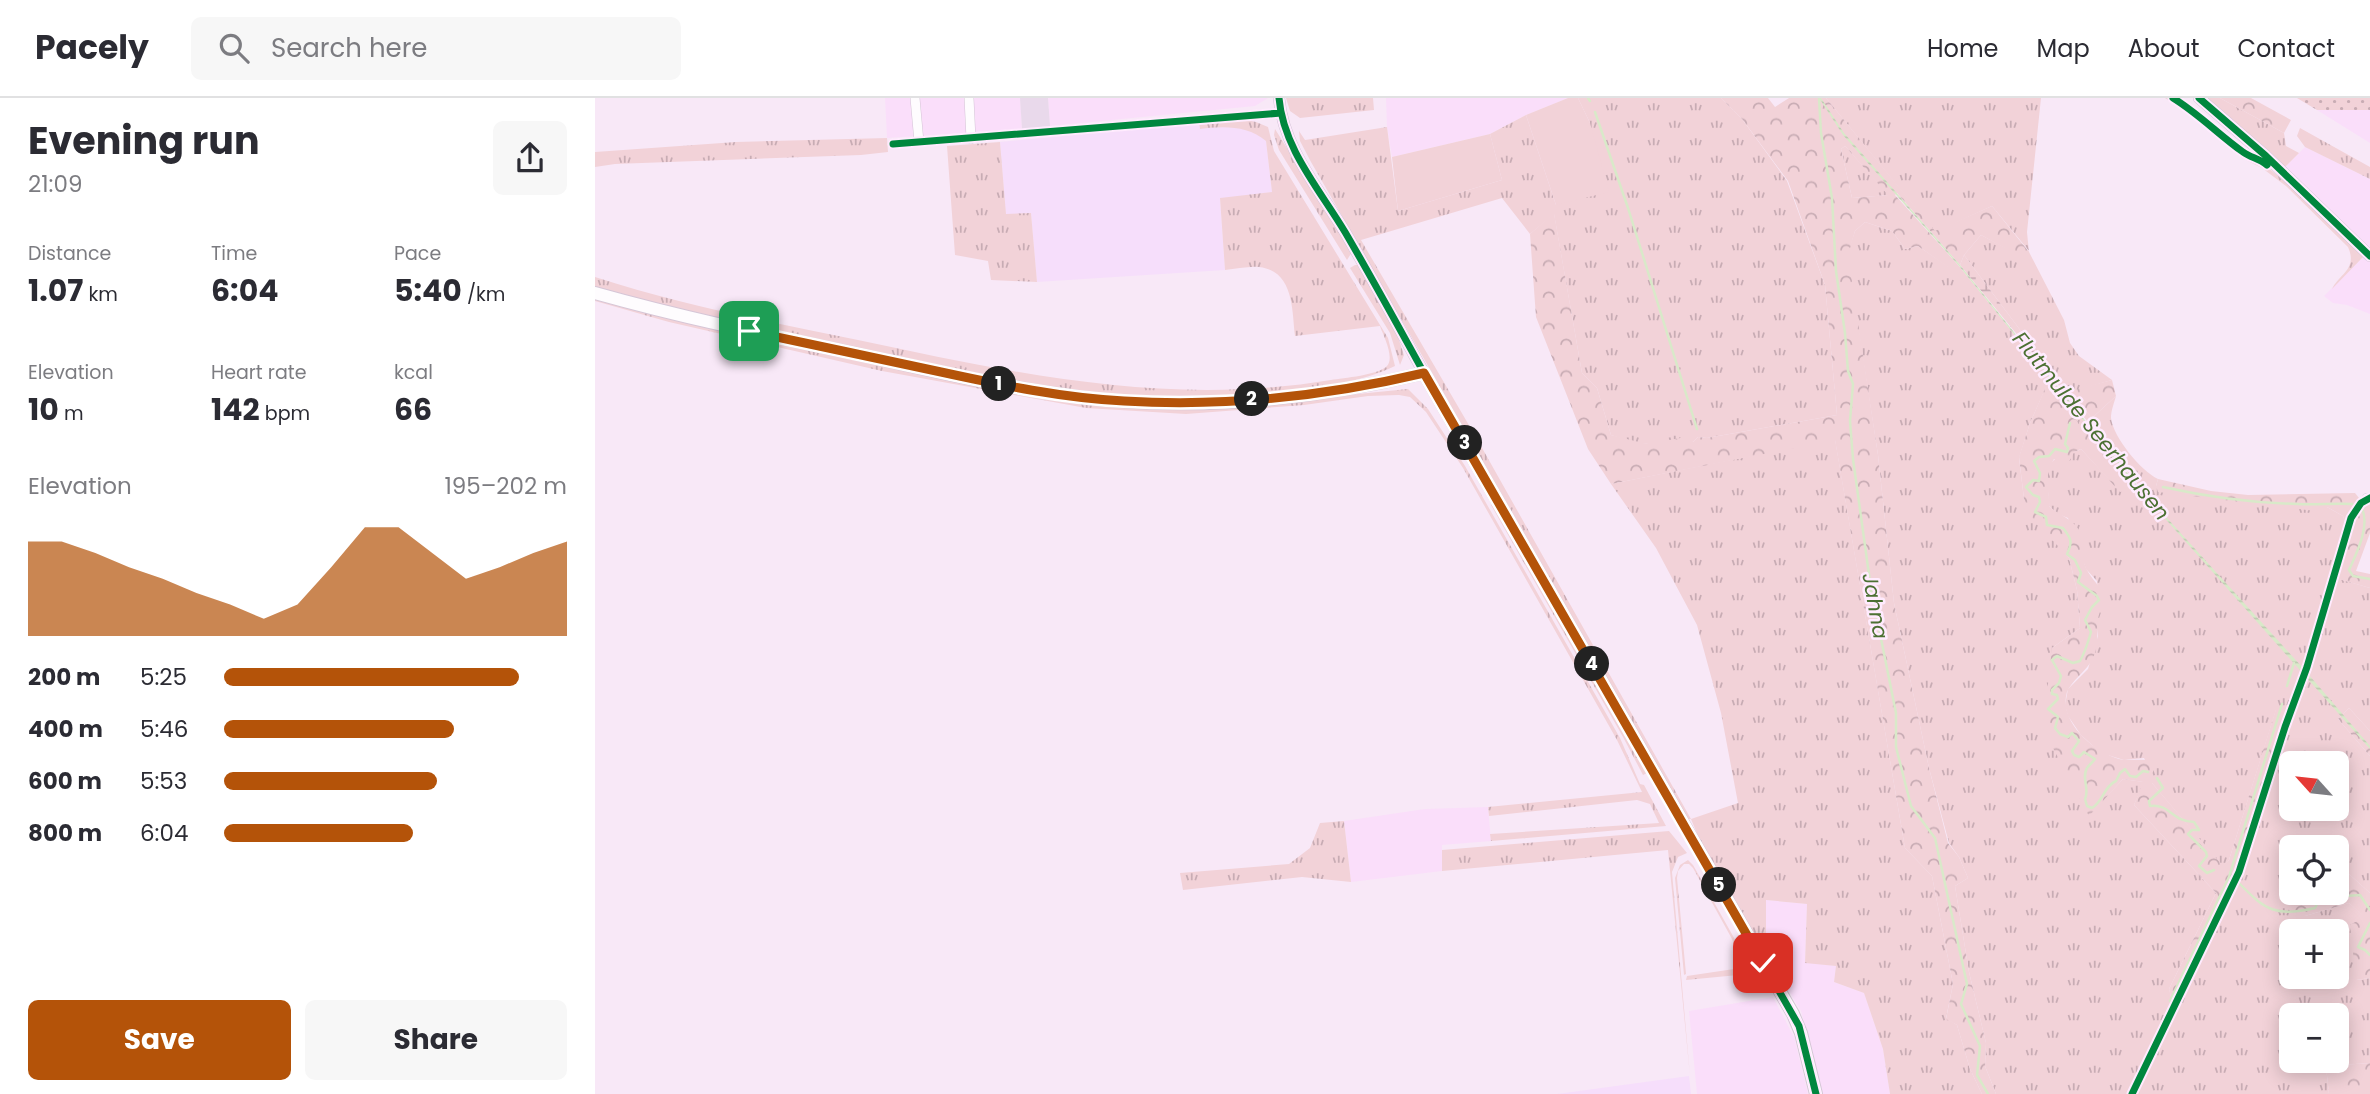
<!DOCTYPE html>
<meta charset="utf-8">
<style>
:root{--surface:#fff;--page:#f7f7f7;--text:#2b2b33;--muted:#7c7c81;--line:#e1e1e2;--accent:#b45309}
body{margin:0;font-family:Poppins,sans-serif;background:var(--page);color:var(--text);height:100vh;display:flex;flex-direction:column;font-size:26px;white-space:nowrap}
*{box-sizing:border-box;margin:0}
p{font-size:23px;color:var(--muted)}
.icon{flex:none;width:38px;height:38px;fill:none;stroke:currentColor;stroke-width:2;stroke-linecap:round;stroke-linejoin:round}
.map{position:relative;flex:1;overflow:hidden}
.side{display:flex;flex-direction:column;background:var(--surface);width:595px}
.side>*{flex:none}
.needle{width:46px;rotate:297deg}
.fabs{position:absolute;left:1684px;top:653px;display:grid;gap:14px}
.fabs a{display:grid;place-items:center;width:70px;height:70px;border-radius:10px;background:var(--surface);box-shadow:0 4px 18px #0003;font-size:35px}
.pin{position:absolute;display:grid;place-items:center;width:60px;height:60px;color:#fff;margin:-30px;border-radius:14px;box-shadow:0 4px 10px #0006}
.km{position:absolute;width:35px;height:35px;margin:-18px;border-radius:50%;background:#222;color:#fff;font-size:19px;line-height:35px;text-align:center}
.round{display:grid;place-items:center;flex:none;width:74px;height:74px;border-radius:10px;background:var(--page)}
.overview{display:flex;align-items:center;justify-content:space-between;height:119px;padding:0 28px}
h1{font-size:38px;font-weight:700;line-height:52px}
.stats{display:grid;grid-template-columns:repeat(3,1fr);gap:10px;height:119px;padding:7px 28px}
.stats div{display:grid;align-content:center}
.stats b{font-size:30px;font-weight:700}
.stats small{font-size:19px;font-weight:400}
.stats p{font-size:19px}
.chart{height:196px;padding:14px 28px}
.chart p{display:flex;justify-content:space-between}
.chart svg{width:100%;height:126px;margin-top:7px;fill:var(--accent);opacity:.7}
.cta{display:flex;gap:14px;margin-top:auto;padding:14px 28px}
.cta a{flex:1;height:80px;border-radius:10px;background:var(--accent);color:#fff;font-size:28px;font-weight:700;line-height:80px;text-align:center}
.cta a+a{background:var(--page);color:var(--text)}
ul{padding:0 28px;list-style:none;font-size:23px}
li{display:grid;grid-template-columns:112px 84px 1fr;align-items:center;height:52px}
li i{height:18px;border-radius:9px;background:var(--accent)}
header{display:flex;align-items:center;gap:42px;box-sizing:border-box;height:98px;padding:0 35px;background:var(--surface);border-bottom:2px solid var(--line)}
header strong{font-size:33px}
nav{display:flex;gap:38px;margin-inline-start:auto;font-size:24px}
.search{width:490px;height:63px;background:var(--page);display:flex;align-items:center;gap:18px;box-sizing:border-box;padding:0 24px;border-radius:10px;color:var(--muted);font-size:26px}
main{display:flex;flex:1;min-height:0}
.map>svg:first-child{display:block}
.residential{fill:#fadefa}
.commercial{fill:#f6defb}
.industrial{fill:#e9d9eb}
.grass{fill:url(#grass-tufts);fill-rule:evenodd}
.forest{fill:url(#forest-crowns);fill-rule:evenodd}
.wetland{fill:url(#wetland-marsh)}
.park{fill:url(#park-dots)}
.pitch{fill:#f2d2d8}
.water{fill:url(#water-rules)}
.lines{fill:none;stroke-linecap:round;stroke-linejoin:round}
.stream{stroke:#d9e9c9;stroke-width:2.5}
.minor-casing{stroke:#d4c4d6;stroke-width:10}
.tertiary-casing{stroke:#d4c4d6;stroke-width:12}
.secondary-casing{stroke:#d6c6d7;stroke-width:14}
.minor{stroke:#fefcfe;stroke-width:9}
.tertiary{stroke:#fefcfe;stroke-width:10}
.secondary{stroke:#fefcfe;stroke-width:12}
.cycleway-casing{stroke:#ffebfe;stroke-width:11}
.cycleway{stroke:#00873e;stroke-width:7}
.route-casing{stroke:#fff;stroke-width:14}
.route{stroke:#b45309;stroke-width:9}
.labels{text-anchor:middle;stroke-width:5;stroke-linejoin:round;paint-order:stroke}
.water-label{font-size:21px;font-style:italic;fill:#4c7133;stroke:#ffebfe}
</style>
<header>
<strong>Pacely</strong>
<div class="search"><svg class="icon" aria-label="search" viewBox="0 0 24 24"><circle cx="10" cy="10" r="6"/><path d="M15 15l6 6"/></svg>Search here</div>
<nav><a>Home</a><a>Map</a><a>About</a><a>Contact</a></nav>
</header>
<main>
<section class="side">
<div class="overview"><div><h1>Evening run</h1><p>21:09</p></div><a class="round"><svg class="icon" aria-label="share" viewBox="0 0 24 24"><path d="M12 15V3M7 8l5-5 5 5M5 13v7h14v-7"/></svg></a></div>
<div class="stats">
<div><p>Distance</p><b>1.07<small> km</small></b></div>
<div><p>Time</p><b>6:04</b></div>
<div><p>Pace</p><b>5:40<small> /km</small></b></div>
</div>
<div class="stats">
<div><p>Elevation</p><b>10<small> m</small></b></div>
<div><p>Heart rate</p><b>142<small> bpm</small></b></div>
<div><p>kcal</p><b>66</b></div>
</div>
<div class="chart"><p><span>Elevation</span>195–202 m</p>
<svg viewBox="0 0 160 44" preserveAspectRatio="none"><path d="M0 44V11L10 11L20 15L30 20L40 24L50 29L60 33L70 38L80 33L90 20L100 6L110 6L120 15L130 24L140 20L150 15L160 11V44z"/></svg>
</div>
<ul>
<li><b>200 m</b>5:25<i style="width:86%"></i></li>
<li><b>400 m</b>5:46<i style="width:67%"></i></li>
<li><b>600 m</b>5:53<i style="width:62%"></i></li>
<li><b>800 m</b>6:04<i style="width:55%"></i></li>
</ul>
<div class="cta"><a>Save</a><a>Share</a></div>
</section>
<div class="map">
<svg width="1775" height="996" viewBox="0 0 1775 996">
<defs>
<pattern id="grass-tufts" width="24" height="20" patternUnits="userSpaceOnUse" patternTransform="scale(1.75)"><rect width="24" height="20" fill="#f2d2d8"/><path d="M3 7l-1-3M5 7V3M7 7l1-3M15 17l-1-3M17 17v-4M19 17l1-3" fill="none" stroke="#c8acb4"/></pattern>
<pattern id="forest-crowns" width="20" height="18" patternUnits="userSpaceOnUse" patternTransform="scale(1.75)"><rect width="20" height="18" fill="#f2d2d8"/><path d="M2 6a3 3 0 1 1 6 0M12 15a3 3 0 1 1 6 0" fill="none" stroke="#c8acb4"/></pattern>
<pattern id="wetland-marsh" width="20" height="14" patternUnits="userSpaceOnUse" patternTransform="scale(1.75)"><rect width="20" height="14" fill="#f2d2d8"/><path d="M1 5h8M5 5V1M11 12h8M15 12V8" fill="none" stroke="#c8acb4"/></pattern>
<pattern id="park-dots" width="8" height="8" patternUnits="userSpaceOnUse" patternTransform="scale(1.75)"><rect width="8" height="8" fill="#f2d2d8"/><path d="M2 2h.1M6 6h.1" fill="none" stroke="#c8acb4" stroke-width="1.8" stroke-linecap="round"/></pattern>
<pattern id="water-rules" width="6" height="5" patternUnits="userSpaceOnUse" patternTransform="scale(1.75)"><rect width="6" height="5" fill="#d9e9c9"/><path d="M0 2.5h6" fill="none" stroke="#bdc9b0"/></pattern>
</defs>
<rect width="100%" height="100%" fill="#f8e8f7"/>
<path class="residential" d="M 290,0 L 425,0 L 427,31 L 292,40 Z
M 453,0 L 673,0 L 660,8 L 455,28 Z
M 791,0 L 973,0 L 931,17 L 895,36 L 797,59 L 792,29 Z
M 1722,12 L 1775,12 L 1775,45 Z
M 1710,49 L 1775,81 L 1775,150 L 1690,69 Z
M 1769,158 L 1775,164 L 1775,216 L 1752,207 L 1738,205 L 1729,198 Z
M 893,709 L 896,743 L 847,747 L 847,773 L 756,784 L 749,723 L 830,711 Z
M 1171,802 L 1212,806 L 1210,864 L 1241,868 L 1239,884 L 1269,895 L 1288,951 L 1295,996 L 1228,996 L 1206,913 L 1177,865 L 1171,845 Z
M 1178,899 L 1199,939 L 1213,996 L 1102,996 L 1094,913 Z"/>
<path class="commercial" d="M 646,21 L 661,24 L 671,43 L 677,94 L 625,101 L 630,172 L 442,184 L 436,115 L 411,117 L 405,44 Z
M 1094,978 L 1096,996 L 962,996 Z"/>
<path class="industrial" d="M 425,0 L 453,0 L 455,28 L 427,31 Z"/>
<path class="grass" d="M 691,0 L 778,0 L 779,12 L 705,20 L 695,13 Z
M 983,0 L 1126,0 L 1147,21 L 1192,83 L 1230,187 L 1242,317 L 1112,340 L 1103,339 L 1098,344 C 1078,339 1072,346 1054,346 C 1041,346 1028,341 1016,337 L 1002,290 L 987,275 L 959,116 L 935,136 L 907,100 L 766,142 L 882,341 L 1096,721 L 1143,705 L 1126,615 L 1102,527 L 1061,450 L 1016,386 L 1240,341 L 1310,750 L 1337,778 L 1358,886 L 1351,920 L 1362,927 L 1375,971 L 1387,996 L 1295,996 L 1288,951 L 1269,895 L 1239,884 L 1241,868 L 1210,865 L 1212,806 L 1171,802 L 1171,845 L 1174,854 L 1169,856 L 1110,755 L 1096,721 L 1093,721 L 716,64 L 705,43 L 704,33 L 710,42 L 792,29 L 803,113 L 907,82 L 895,36 L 931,17 L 961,107 L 995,25 Z
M 1231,0 L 1446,0 L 1432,134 L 1434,154 L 1469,222 L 1475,245 L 1484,258 L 1517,282 L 1475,294 L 1497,320 L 1521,298 C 1519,305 1516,313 1516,320 C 1518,339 1546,373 1563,381 L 1561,388 L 1732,409 L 1748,418 L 1750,424 L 1756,428 L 1741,480 L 1775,490 L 1775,633 L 1754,610 L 1743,621 L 1775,658 L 1775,795 L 1754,776 L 1741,782 L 1741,749 L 1696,749 L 1696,794 L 1713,795 L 1690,805 L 1710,818 L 1754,805 L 1770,819 L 1762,882 L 1775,880 L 1775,965 L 1731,968 L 1734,996 L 1401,996 L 1390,968 L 1391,945 L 1374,874 L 1360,788 L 1373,780 L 1364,759 L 1354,745 L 1334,670 L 1299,505 L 1283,357 L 1252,157 L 1260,133 L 1270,124 L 1297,133 L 1310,151 L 1323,148 L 1364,176 L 1364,168 L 1542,388 L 1543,387 L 1465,289 L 1467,288 L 1369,157 L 1386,137 L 1426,158 L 1434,153 L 1397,108 L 1340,134 ZM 1452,287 L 1525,393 L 1486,351 C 1479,355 1465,356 1459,362 C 1446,374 1455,393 1454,408 L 1463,416 L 1473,420 L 1491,471 L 1502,483 L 1504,512 L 1501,524 L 1503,538 L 1493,571 L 1473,591 L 1470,607 L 1473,618 L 1486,637 L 1506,655 L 1529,662 L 1549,660 L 1557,676 L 1557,685 L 1628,769 L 1634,762 L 1681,612 L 1689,628 L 1646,764 L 1578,906 L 1574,891 L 1621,795 L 1539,707 L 1549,684 L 1528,681 L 1494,717 L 1457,550 L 1485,530 L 1482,492 L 1474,460 L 1429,401 L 1424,360 L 1435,325 ZM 1696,665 L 1741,665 L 1741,710 L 1696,710 ZM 1696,833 L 1741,833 L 1741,878 L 1696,878 ZM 1696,917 L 1741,917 L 1741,962 L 1696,962 Z
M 1570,0 L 1573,0 L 1599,17 L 1649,58 L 1671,68 L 1693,86 L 1769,158 L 1737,191 C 1744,176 1763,171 1753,149 L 1691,88 L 1667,70 L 1647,60 L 1598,18 Z
M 1609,0 L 1625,0 L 1689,35 L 1691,48 L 1704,55 L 1690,69 Z
M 646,21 L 661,24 L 673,29 L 679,53 L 785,227 L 793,240 L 800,268 C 765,285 725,289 687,294 C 622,301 556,302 492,295 C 414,285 339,267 263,251 C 175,233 86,215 0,189 L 0,179 C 86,207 175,224 263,242 C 423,276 573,309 736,282 C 748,280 784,277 792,268 C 800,259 788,237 785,228 L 700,238 C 697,212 699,173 664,169 C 654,168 641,171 630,172 L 625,100 L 677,94 L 671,43 C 653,27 627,28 605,31 L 604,24 Z
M 1705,30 L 1775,69 L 1775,81 L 1710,49 L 1702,38 Z
M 680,31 L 757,154 L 752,162 L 684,52 L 679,37 Z
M 292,40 L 293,54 L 266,57 L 20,66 L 0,69 L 0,54 L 141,44 Z
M 405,44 L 411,116 L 436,115 L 442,184 L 396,182 L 393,163 L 360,157 L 352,48 Z
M 1250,48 L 1294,97 L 1257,100 L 1246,51 Z
M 760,167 L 764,167 L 802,236 L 809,257 L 805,267 L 795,235 L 755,170 Z
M 0,198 L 393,288 L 641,308 L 813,291 L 833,311 L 870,368 L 1025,640 L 1045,686 L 1049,687 L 1071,728 L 896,743 L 895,736 L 1064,725 L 1055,706 L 1042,702 L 894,718 L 893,709 L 1047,694 L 1022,642 L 868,370 L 831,314 L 815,299 L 804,297 L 773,298 L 709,307 L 591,316 L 491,310 L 287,273 L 74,224 L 0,203 Z
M 900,405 L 1054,674 L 1048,677 L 1028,639 L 896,407 Z
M 749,723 L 756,784 L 707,779 L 588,792 L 585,775 L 694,766 L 715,750 L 725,725 Z
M 1074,733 L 1092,755 L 1083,759 L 1077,774 L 1095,978 L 1073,752 L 847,773 L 847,752 Z
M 1093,762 L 1098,767 L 1147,854 L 1164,875 L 1091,882 L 1092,878 L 1139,871 L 1143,858 L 1137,841 L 1098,770 L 1094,766 L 1089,766 L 1083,773 L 1082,780 L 1091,876 L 1089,877 L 1080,780 L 1085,767 Z"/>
<path class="forest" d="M 1126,0 L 1173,0 L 1180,9 L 1194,0 L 1231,0 L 1340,133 L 1397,108 L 1434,154 L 1426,159 L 1386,137 L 1369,157 L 1365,167 L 1302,95 L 1300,97 L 1364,168 L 1364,177 L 1323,148 L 1310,151 L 1297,133 L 1270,124 L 1260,133 L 1253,157 L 1283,357 L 1299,505 L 1334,670 L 1353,745 L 1364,759 L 1373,780 L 1360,788 L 1374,874 L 1391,945 L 1390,968 L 1401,996 L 1387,996 L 1375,971 L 1362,927 L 1351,921 L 1358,886 L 1337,778 L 1310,750 L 1240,342 L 1016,386 L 993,351 L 941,219 L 935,136 L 959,115 L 987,275 L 1002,290 L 1016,337 L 1052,346 L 1091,339 L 1098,344 L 1103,339 L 1112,340 L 1242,317 L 1230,187 L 1193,83 L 1147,21 ZM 1250,48 L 1293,97 L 1257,100 L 1246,51 Z
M 1625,0 L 1656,0 L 1696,22 L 1689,35 Z
M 1517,282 L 1521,298 L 1497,320 L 1474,293 Z
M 1452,286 L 1538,392 L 1525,394 L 1486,351 L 1479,354 L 1475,362 L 1464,363 L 1459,361 C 1448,380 1455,388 1454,408 C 1463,417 1477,420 1484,432 C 1490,443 1486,459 1491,470 C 1497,483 1507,488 1511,503 C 1495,525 1508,538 1498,560 C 1492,573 1476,583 1472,594 C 1463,624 1499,654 1524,661 C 1538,664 1546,659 1562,665 L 1557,676 L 1557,685 L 1628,768 L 1634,762 L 1681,611 L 1687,617 L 1689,628 L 1646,764 L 1578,907 L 1574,891 L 1621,795 L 1539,707 L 1548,684 L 1528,681 L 1494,718 L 1448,631 L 1457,550 L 1485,530 L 1482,492 L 1474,460 L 1438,421 L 1429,401 L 1424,359 L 1435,325 Z
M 1563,381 L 1616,393 L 1653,397 L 1760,395 L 1768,405 L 1775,403 L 1775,435 L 1761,473 L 1775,476 L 1775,490 L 1740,480 L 1756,428 L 1750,424 L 1748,418 L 1732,409 L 1720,413 L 1563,394 L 1561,388 Z
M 1754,610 L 1775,633 L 1775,658 L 1743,621 Z
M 1754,776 L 1775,795 L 1775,880 L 1761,882 L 1755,827 L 1769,819 L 1754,805 L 1710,818 L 1698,817 L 1690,805 L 1713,795 L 1741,794 L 1741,782 Z
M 1775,965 L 1775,996 L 1734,996 L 1731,968 Z"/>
<path class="wetland" d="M 1369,157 L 1467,288 L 1465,289 L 1365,167 Z"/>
<path class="park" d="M 1702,0 L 1775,0 L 1775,12 L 1722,12 Z"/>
<path class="pitch" d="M 973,0 L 983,0 L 995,25 L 1014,94 L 961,107 L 931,17 Z
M 895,36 L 907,82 L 803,113 L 797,59 Z"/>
<path class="water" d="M 1224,0 L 1226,0 L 1249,35 L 1365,167 L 1543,388 L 1708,570 L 1775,648 L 1775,651 L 1542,389 L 1364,168 L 1248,37 Z"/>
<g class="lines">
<path class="stream" d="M 993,0 L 995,3
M 1224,0 L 1226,35 L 1237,100 L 1241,173 L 1250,235 L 1253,273 L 1258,286 L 1255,323 L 1258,361 L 1276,491 L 1301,615 L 1301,649 L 1316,708 L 1340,740 L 1372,886 L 1366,906 L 1385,948 L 1382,977 L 1393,996
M 1000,14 L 1033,110 L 1102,331
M 1475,325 L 1470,346 L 1473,350 L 1472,354 L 1460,351 L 1454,358 L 1444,359 L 1439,363 L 1445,375 L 1444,383 L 1438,382 L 1431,389 L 1438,397 L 1444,399 L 1445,404 L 1440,414 L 1451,419 L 1452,427 L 1468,430 C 1476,440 1478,444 1472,456 L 1480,462 L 1486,475 L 1483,484 L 1502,498 L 1504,502 L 1497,509 L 1490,522 L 1496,534 C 1494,541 1489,556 1485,563 L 1478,565 L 1462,558 L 1457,562 L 1466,578 L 1464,585 L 1457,592 L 1457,596 L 1462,597 L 1463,601 L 1453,611 L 1463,619 L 1460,630 L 1465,636 L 1473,639 L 1477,635 L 1484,643 L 1477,653 L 1479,657 L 1484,659 L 1489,654 L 1500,661 C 1498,664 1494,667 1492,670 C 1486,680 1495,691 1490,701 L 1492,708 L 1497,710 C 1508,704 1509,688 1521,683 L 1525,675 L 1530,671 L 1535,678 L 1541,679 L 1548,673 L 1553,674
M 1568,389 C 1613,399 1657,405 1703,406 C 1721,407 1739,405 1757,406
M 1767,410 C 1775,429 1762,454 1754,472 L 1758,478 L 1775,481
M 1692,588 L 1699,565
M 1562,680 L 1568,690 L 1554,703 L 1555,708 C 1575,705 1577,724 1599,724 L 1604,732 L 1597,732 L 1593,736 L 1611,754 L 1612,758 L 1604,768 L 1612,775 L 1619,772
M 1645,786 C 1671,813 1682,819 1720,810 L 1728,794
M 1741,794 L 1751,798 L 1765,797 L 1775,812
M 1775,825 L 1763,849 L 1770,852 L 1775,857
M 1575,903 L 1634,779 L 1687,606"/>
<defs>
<path id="minor" d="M 320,0 L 324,44
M 374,0 L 376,41
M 298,46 L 686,15
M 1772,400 L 1775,400"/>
<path id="tertiary" d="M 684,0 C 688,50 725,92 750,134 C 777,180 803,228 829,275
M 1604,0 L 1671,58 L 1775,158"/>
<path id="secondary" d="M 0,195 C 85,219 171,237 258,255 C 335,272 413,291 492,300 C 604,313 720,301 829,275 L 1198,916 L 1206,935 L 1221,996"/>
</defs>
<use href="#minor" class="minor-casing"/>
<use href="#tertiary" class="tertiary-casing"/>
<use href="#secondary" class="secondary-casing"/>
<use href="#minor" class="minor"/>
<use href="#tertiary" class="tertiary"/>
<use href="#secondary" class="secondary"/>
<defs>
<path id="cycleway" d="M 684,0 C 688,50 725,92 750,134 C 777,180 803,228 829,275
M 1578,0 C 1604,16 1624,37 1648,54 C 1656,60 1664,60 1672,67
M 1604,0 L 1671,58 L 1775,158
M 298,46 L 686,15
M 1168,865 L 1204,928 L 1221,996
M 1537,996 L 1644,774 L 1690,629 L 1712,569 L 1756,420 L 1766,405 L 1775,400"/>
</defs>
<use href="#cycleway" class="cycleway-casing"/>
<use href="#cycleway" class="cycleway"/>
</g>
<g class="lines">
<defs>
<path id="route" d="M 154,233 C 218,247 282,260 346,274 C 406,287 468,300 529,303 C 629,309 732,298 829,275 L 1168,865"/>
</defs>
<use href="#route" class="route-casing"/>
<use href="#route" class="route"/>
</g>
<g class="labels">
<g class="water-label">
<text transform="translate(1496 328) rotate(51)" y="7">Flutmulde Seerhausen</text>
<text transform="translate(1280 508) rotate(80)" y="7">Jahna</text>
</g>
</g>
</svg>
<div class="fabs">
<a><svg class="needle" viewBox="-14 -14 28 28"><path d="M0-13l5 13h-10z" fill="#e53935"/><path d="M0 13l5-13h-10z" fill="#7c7c81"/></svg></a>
<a><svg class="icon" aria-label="locate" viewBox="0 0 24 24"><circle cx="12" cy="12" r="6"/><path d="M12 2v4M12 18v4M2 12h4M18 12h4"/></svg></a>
<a>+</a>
<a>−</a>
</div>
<div class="pin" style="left:154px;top:233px;background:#1e9e55"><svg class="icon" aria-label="arrive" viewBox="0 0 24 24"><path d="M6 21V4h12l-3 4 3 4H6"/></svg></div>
<div class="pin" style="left:1168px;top:865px;background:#d93025"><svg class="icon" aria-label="check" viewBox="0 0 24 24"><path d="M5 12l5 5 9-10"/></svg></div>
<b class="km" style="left:404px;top:286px">1</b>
<b class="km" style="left:657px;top:301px">2</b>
<b class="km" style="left:870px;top:345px">3</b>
<b class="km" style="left:997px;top:566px">4</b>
<b class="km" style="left:1124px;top:787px">5</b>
</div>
</main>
